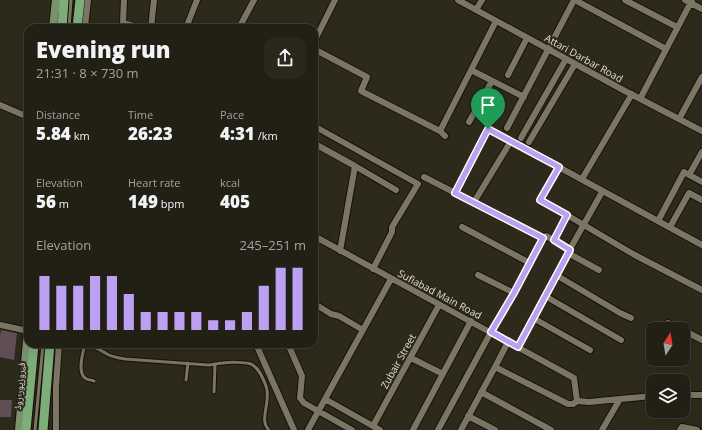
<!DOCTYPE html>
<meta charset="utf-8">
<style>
:root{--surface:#222014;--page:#2a281d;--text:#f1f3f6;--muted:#a2a3a0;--line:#3f3e34;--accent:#bca0f2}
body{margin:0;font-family:"Open Sans","Noto Naskh Arabic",sans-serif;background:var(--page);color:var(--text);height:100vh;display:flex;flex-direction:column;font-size:15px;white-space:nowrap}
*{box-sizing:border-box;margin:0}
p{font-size:13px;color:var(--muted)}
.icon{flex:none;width:22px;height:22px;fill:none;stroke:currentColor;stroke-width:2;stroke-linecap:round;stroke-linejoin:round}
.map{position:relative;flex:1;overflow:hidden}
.sheet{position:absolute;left:24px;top:24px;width:294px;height:324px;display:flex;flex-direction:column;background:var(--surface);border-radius:12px;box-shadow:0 4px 16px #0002,0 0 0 1px var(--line)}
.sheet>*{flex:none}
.needle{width:26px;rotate:12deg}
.tools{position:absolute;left:646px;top:322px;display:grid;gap:8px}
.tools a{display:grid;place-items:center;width:44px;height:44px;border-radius:8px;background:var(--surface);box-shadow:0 4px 16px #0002,0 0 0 1px var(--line);font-size:20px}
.pin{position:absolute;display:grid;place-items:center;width:34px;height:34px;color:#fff;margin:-41px -17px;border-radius:50% 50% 50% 0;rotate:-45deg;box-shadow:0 0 4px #0007}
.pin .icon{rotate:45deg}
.round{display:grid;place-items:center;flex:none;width:42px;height:42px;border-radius:12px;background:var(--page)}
.overview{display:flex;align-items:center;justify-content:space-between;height:68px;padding:0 12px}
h1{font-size:22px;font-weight:800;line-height:30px}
.figures{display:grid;grid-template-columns:repeat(3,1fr);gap:6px;height:68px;padding:4px 12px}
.figures div{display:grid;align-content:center}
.figures b{font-size:17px;font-weight:800}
.figures small{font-size:11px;font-weight:400}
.figures p{font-size:11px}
.chart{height:112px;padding:8px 12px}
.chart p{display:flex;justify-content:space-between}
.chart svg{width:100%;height:72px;margin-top:4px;stroke:var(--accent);stroke-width:6}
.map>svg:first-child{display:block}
.building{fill:#604e56}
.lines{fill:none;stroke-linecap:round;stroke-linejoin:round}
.lane-casing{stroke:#171205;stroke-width:5}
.street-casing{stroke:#171205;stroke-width:8}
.secondary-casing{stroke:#171205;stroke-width:10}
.primary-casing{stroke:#171205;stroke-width:11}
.lane{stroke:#7a7564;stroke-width:3}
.street{stroke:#7a7564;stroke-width:6}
.secondary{stroke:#7c926f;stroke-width:8}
.primary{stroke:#7dae7a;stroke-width:9}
.route-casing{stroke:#fff;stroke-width:8}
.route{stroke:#bca0f2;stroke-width:5}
.labels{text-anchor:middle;stroke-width:4;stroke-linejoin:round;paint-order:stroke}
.street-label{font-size:10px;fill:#e0ded4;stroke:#2e2a1b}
</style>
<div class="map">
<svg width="702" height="430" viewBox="0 0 702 430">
<rect width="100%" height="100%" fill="#2e2a1b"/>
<path class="building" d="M 1,330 L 17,333 L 14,360 L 0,357 L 0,336 Z
M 0,400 L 12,400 L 11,417 L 0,417 Z"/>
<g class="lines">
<defs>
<path id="lane" d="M 69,28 L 71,0
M 28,95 L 25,107 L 28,107
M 85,344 C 83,352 77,372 85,378 C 87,380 92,380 94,381
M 86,344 C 94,346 100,350 107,354 C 112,357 119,358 125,359 C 153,361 180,363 208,365 C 213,365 218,363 223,363 C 230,362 244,362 251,364 C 259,368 263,378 266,386 C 272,401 258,420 269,430
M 186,380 L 188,363
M 214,392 L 215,364
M 35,430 L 43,344"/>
<path id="street" d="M 124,0 L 123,23 L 141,28
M 458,0 L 625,91 L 702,131
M 575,0 L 666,49
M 625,0 L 677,27
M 685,0 L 702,9
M 476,10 L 482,0
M 85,28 L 88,0
M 151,28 L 154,0
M 186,28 L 197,0
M 239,28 L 254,0
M 314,42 L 335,0
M 314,49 L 367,77 L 361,91 L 440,131
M 471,70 L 524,97
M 508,75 L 527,38
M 640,99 L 692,0
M 0,105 L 21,114 L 28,116
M 679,119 L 702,77
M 469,122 L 492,81
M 314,126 L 418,184 L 392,227 L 392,232 L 373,269
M 507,128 L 574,0
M 445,136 L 440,131 L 496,21
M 521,138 L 566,59
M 529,142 L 575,64
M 315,144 L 355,166 L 340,251
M 355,166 L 396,190
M 689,175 L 702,152
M 424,177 L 543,238 L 514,293
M 582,179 L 632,94
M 455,193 L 488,129 L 511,141
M 474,202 L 511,141 L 702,245
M 567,215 L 633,254 L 702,290
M 658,221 L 684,172 L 702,182
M 462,227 L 530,263
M 670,227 L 689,193 L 702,200
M 314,236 L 574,378 L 577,401 L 589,402 L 620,399 L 653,396
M 554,240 L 567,215 L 540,200 L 559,167
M 570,249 L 602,192
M 568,253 L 599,270
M 556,275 L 620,313 L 631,318
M 545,296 L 621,340
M 318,306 L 331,314 L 339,316 L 363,330
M 533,318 L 590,350
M 668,323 L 680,329
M 0,325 L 28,331
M 683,330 L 702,340
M 508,342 L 495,367 L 568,404 L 573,404 L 577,401
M 256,344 L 294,430
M 288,344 L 302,376 L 300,398 L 304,403 L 352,430
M 518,347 L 570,249 L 546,236 L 543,238
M 411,358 L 443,374
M 481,392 L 551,430
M 683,395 L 702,395
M 325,399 L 380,430
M 468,416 L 495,430
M 373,426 L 439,305
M 56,430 L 56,387 L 59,344
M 308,430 L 391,279
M 413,430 L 471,321
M 438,430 L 491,332 L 514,293 L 478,275
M 461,430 L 495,367
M 602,430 L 620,399
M 680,430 L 682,427 L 697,430"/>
<path id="secondary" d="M 53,28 L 56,0
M 19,430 L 28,330"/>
<path id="primary" d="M 62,28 L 64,0
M 77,28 L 80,0
M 26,430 L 34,344
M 43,430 L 50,344"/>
</defs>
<use href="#lane" class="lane-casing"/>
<use href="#street" class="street-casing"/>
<use href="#secondary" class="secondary-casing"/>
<use href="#primary" class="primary-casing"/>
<use href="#lane" class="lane"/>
<use href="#street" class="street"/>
<use href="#secondary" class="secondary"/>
<use href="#primary" class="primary"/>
</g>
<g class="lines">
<defs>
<path id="route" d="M 488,129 L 559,167 L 540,200 L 567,215 L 554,240 L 570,250 L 518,347 L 491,332 L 514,293 L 543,238 L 455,193 Z"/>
</defs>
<use href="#route" class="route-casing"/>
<use href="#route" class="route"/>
</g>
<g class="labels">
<g class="street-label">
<text transform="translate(584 58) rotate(29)" y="4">Attari Darbar Road</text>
<text transform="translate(440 294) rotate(28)" y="4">Sufiabad Main Road</text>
<text transform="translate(398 361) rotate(-61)" y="4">Zubair Street</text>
<text transform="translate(19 386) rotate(-85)" y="4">فیروزپور روڈ</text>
</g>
</g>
</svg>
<div class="tools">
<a><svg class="needle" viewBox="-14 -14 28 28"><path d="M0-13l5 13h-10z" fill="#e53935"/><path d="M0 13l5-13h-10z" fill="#a2a3a0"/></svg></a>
<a><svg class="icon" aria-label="layers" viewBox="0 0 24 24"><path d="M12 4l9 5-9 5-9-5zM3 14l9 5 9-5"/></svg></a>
</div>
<div class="pin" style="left:488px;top:129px;background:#1e9e55"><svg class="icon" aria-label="arrive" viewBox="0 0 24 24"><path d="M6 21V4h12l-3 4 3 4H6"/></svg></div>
<section class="sheet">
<div class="overview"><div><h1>Evening run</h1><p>21:31 · 8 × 730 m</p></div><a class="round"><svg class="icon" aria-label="share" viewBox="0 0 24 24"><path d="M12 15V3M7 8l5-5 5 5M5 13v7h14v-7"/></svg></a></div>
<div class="figures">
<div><p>Distance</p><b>5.84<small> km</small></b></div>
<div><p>Time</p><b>26:23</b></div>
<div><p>Pace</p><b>4:31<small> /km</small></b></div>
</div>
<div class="figures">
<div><p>Elevation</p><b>56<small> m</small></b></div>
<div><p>Heart rate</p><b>149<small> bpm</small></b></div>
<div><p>kcal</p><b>405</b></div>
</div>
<div class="chart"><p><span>Elevation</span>245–251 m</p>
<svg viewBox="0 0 160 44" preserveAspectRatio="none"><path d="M5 44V11M15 44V17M25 44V17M35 44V11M45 44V11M55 44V22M65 44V33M75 44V33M85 44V33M95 44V33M105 44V38M115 44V38M125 44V33M135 44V17M145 44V6M155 44V6"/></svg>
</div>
</section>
</div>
